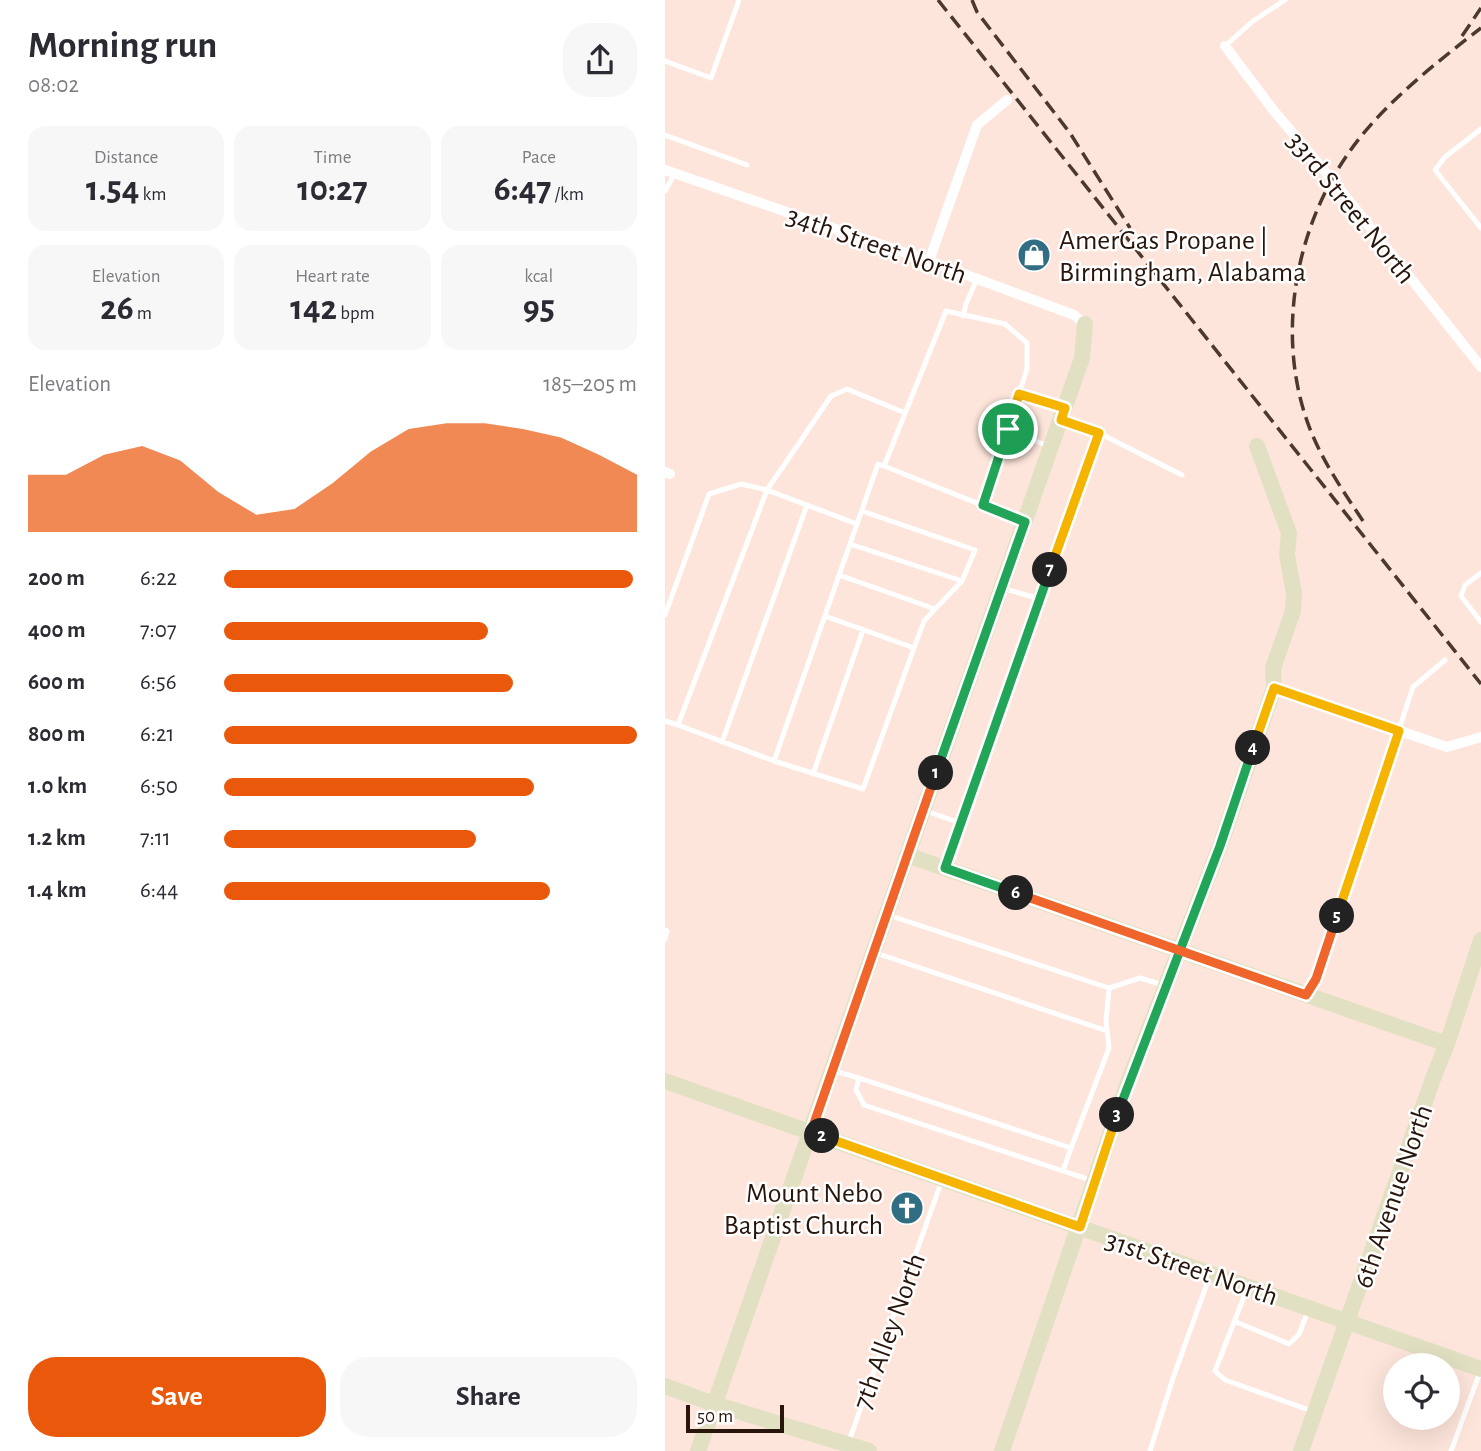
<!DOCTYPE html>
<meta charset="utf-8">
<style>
:root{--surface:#fff;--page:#f7f7f7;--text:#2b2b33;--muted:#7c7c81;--accent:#ea580c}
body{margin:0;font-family:"Alegreya Sans",sans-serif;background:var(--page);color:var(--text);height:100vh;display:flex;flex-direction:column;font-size:26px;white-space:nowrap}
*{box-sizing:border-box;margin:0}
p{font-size:23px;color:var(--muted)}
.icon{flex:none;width:38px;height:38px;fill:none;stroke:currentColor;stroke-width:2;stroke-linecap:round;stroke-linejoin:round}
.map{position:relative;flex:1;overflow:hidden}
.panel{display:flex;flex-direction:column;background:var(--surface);width:665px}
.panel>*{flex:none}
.tools{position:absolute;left:718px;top:1353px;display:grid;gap:14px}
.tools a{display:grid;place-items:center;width:77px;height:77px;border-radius:50%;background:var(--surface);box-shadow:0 7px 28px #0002;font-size:35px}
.scale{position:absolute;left:21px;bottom:18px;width:98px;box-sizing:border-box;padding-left:7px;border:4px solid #28150b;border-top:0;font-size:19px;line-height:24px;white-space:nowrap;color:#28150b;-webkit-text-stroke:5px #fff;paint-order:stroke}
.pin{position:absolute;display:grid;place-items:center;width:60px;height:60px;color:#fff;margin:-30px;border:4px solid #fff;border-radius:50%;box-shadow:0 2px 7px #0007}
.km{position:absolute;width:35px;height:35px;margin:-18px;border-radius:50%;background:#222;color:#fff;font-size:19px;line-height:35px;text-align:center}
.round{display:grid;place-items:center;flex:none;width:74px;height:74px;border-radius:28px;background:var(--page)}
.summary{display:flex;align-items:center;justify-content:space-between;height:119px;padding:0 28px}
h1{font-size:38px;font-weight:600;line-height:52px}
.metrics{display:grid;grid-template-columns:repeat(3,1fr);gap:10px;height:119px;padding:7px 28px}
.metrics div{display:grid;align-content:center;border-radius:18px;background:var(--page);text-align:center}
.metrics b{font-size:35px;font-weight:600}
.metrics small{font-size:19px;font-weight:400}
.metrics p{font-size:19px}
.chart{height:196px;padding:14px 28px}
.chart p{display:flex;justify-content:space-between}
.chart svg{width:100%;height:126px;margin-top:7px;fill:var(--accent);opacity:.7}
.primary-button{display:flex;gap:14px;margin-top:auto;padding:14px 28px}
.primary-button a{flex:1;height:80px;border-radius:28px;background:var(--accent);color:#fff;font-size:28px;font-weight:600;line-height:80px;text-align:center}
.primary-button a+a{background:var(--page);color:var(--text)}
ul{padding:0 28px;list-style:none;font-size:23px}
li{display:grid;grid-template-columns:112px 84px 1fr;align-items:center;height:52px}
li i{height:18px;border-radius:9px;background:var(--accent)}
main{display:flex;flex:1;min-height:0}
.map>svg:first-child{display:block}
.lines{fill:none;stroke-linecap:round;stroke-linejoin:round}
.lane{stroke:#fff;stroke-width:5}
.street{stroke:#fff;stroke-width:10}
.secondary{stroke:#e2e0c2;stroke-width:16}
.rail{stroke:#4b382e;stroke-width:3.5;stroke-dasharray:14 7;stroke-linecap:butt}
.split-1-casing{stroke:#fff;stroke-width:14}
.split-2-casing{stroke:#fff;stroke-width:14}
.split-3-casing{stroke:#fff;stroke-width:14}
.split-4-casing{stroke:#fff;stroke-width:14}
.split-5-casing{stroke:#fff;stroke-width:14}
.split-6-casing{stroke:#fff;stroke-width:14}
.split-7-casing{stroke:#fff;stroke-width:14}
.split-8-casing{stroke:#fff;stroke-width:14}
.split-1{stroke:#22a559;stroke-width:9}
.split-2{stroke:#f0652b;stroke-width:9}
.split-3{stroke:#f5b400;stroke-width:9}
.split-4{stroke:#22a559;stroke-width:9}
.split-5{stroke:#f5b400;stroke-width:9}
.split-6{stroke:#f0652b;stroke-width:9}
.split-7{stroke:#22a559;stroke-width:9}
.split-8{stroke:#f5b400;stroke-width:9}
.labels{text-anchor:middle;stroke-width:5;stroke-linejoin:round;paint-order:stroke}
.street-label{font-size:28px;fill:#28150b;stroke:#fff}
.poi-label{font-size:28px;fill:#28150b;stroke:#fff;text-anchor:start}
</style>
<main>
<section class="panel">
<div class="summary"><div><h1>Morning run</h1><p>08:02</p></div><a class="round"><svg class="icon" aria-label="share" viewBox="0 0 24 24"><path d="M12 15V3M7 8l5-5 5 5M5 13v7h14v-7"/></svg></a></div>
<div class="metrics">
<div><p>Distance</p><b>1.54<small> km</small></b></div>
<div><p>Time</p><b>10:27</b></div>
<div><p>Pace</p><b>6:47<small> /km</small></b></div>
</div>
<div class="metrics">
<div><p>Elevation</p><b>26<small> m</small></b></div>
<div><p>Heart rate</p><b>142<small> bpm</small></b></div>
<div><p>kcal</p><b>95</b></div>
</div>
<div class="chart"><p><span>Elevation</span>185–205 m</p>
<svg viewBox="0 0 160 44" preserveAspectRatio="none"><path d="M0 44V24L10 24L20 17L30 14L40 19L50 30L60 38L70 36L80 27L90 16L100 8L110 6L120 6L130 8L140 11L150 17L160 24V44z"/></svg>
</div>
<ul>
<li><b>200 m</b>6:22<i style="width:99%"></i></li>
<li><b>400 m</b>7:07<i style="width:64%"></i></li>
<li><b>600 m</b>6:56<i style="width:70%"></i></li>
<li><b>800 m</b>6:21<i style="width:100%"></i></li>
<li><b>1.0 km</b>6:50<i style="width:75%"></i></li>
<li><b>1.2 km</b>7:11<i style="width:61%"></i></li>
<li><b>1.4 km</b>6:44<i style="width:79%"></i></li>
</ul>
<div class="primary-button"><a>Save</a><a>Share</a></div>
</section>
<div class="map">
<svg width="816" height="1451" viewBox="0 0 816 1451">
<rect width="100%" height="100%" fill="#fde5db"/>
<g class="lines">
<path class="lane" d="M 560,46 L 588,21 L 620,0
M 0,61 L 46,78 L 74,0
M 816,129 L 780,157 L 770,170 L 816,228
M 0,135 L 82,165
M 0,191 L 10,173
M 298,316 L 301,304 L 312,279
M 354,394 L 398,407
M 343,429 L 385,447
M 434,433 L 517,475
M 318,505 L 362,369 L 362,343 L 340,324 L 281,311 L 219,466 L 357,521
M 197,511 L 310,550 L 297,581
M 192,524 L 102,490 L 13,725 L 109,761 L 213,464 L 219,466
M 185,544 L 297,581 L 270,609
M 816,573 L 800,585 L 796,596 L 816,622
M 174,575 L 270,609 L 259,621 L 249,648
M 340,589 L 375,599
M 0,615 L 44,494 L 76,484 L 102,490 L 166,396 L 182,389 L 240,413
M 0,721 L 13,725
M 57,742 L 142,505
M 109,761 L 198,789 L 249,648 L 160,616
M 148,774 L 198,630
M 261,811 L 295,823 L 434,433 L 398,421
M 281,866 L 295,823
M 223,915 L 444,988 L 441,1021 L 444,1048 L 406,1148
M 0,930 L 2,931 L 0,939
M 211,953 L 442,1031
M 444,988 L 475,978 L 498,985
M 643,992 L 651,979 L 748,687 L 780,660
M 170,1071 L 194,1078
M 398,1171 L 406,1148 L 194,1078 L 191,1090 L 199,1105 L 398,1171 L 426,1180
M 582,1289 L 550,1371 L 560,1380 L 647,1411
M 569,1321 L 624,1344 L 634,1334 L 643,1311
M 184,1441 L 277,1180
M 485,1451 L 508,1378 L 545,1275
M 786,1451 L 815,1372"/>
<path class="street" d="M 560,46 L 609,111 L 678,193 L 816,367
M 0,170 L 264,261 L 409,315 L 420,324
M 264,261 L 312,125 L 342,100
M 0,472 L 5,474
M 609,688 L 782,747 L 816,737"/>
<path class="secondary" d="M 242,855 L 782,1044
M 0,1081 L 816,1369
M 0,1386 L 49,1404 L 204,1451
M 33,1451 L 417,358 L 420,324
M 337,1451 L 461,1088 L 555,846 L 609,688 L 608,668 L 628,611 L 629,593 L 622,555 L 624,533 L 592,446
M 636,1451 L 770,1073 L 782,1044 L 816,940"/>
<path class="rail" d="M 273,0 L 816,684
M 307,0 L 312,12 L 405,133 L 465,228
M 797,36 L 816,8
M 698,521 C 678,491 658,462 645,429 C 610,339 629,229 685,151 C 717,105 772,62 816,28"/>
</g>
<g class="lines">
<defs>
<path id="split-1" d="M 271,773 L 360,522 L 318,505 L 343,429"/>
<path id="split-2" d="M 157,1136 L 146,1132 L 271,773"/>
<path id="split-3" d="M 157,1136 L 415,1227 L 452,1115"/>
<path id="split-4" d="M 452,1115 L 555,846 L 588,748"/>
<path id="split-5" d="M 588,748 L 609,688 L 734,731 L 672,916"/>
<path id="split-6" d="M 351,893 L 641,995 L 651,979 L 672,916"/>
<path id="split-7" d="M 351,893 L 280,868 L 385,570"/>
<path id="split-8" d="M 343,429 L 354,394 L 400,408 L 396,420 L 434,433 L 385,570"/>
</defs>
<use href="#split-1" class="split-1-casing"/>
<use href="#split-2" class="split-2-casing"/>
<use href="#split-3" class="split-3-casing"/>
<use href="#split-4" class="split-4-casing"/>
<use href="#split-5" class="split-5-casing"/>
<use href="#split-6" class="split-6-casing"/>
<use href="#split-7" class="split-7-casing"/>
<use href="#split-8" class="split-8-casing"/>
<use href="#split-1" class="split-1"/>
<use href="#split-2" class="split-2"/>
<use href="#split-3" class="split-3"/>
<use href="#split-4" class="split-4"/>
<use href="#split-5" class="split-5"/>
<use href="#split-6" class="split-6"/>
<use href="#split-7" class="split-7"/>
<use href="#split-8" class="split-8"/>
</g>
<defs>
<symbol id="shop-disc" viewBox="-11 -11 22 22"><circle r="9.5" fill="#316e84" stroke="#fff"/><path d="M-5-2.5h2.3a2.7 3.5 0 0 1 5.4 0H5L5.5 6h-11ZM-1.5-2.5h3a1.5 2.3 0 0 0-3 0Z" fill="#fff"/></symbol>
<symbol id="church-disc" viewBox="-11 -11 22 22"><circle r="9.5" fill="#316e84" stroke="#fff"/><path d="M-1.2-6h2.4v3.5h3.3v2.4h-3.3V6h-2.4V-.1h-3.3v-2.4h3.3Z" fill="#fff"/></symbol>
</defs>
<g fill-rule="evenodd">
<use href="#shop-disc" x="350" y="236" width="38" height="38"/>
<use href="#church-disc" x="223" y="1189" width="38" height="38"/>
</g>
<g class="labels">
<g class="street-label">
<text transform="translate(687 207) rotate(51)" y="10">33rd Street North</text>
<text transform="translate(212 244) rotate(19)" y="10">34th Street North</text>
<text transform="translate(727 1196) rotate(-71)" y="10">6th Avenue North</text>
<text transform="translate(527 1267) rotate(19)" y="10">31st Street North</text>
<text transform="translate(223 1331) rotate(-70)" y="10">7th Alley North</text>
</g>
<g class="poi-label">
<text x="394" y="249">AmerGas Propane |<tspan x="394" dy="32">Birmingham, Alabama</tspan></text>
<text x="218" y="1202" text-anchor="end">Mount Nebo<tspan x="218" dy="32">Baptist Church</tspan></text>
</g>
</g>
</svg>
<div class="tools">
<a><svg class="icon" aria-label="locate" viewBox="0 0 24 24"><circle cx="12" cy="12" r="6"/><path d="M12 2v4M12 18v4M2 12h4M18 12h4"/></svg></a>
</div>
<div class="scale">50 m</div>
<div class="pin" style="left:343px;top:429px;background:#1e9e55"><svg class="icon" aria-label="arrive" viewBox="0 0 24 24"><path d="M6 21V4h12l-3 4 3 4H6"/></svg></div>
<b class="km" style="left:271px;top:773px">1</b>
<b class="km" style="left:157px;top:1136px">2</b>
<b class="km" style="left:452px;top:1115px">3</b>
<b class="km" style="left:588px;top:748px">4</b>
<b class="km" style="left:672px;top:916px">5</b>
<b class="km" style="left:351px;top:893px">6</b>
<b class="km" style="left:385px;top:570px">7</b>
</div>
</main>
